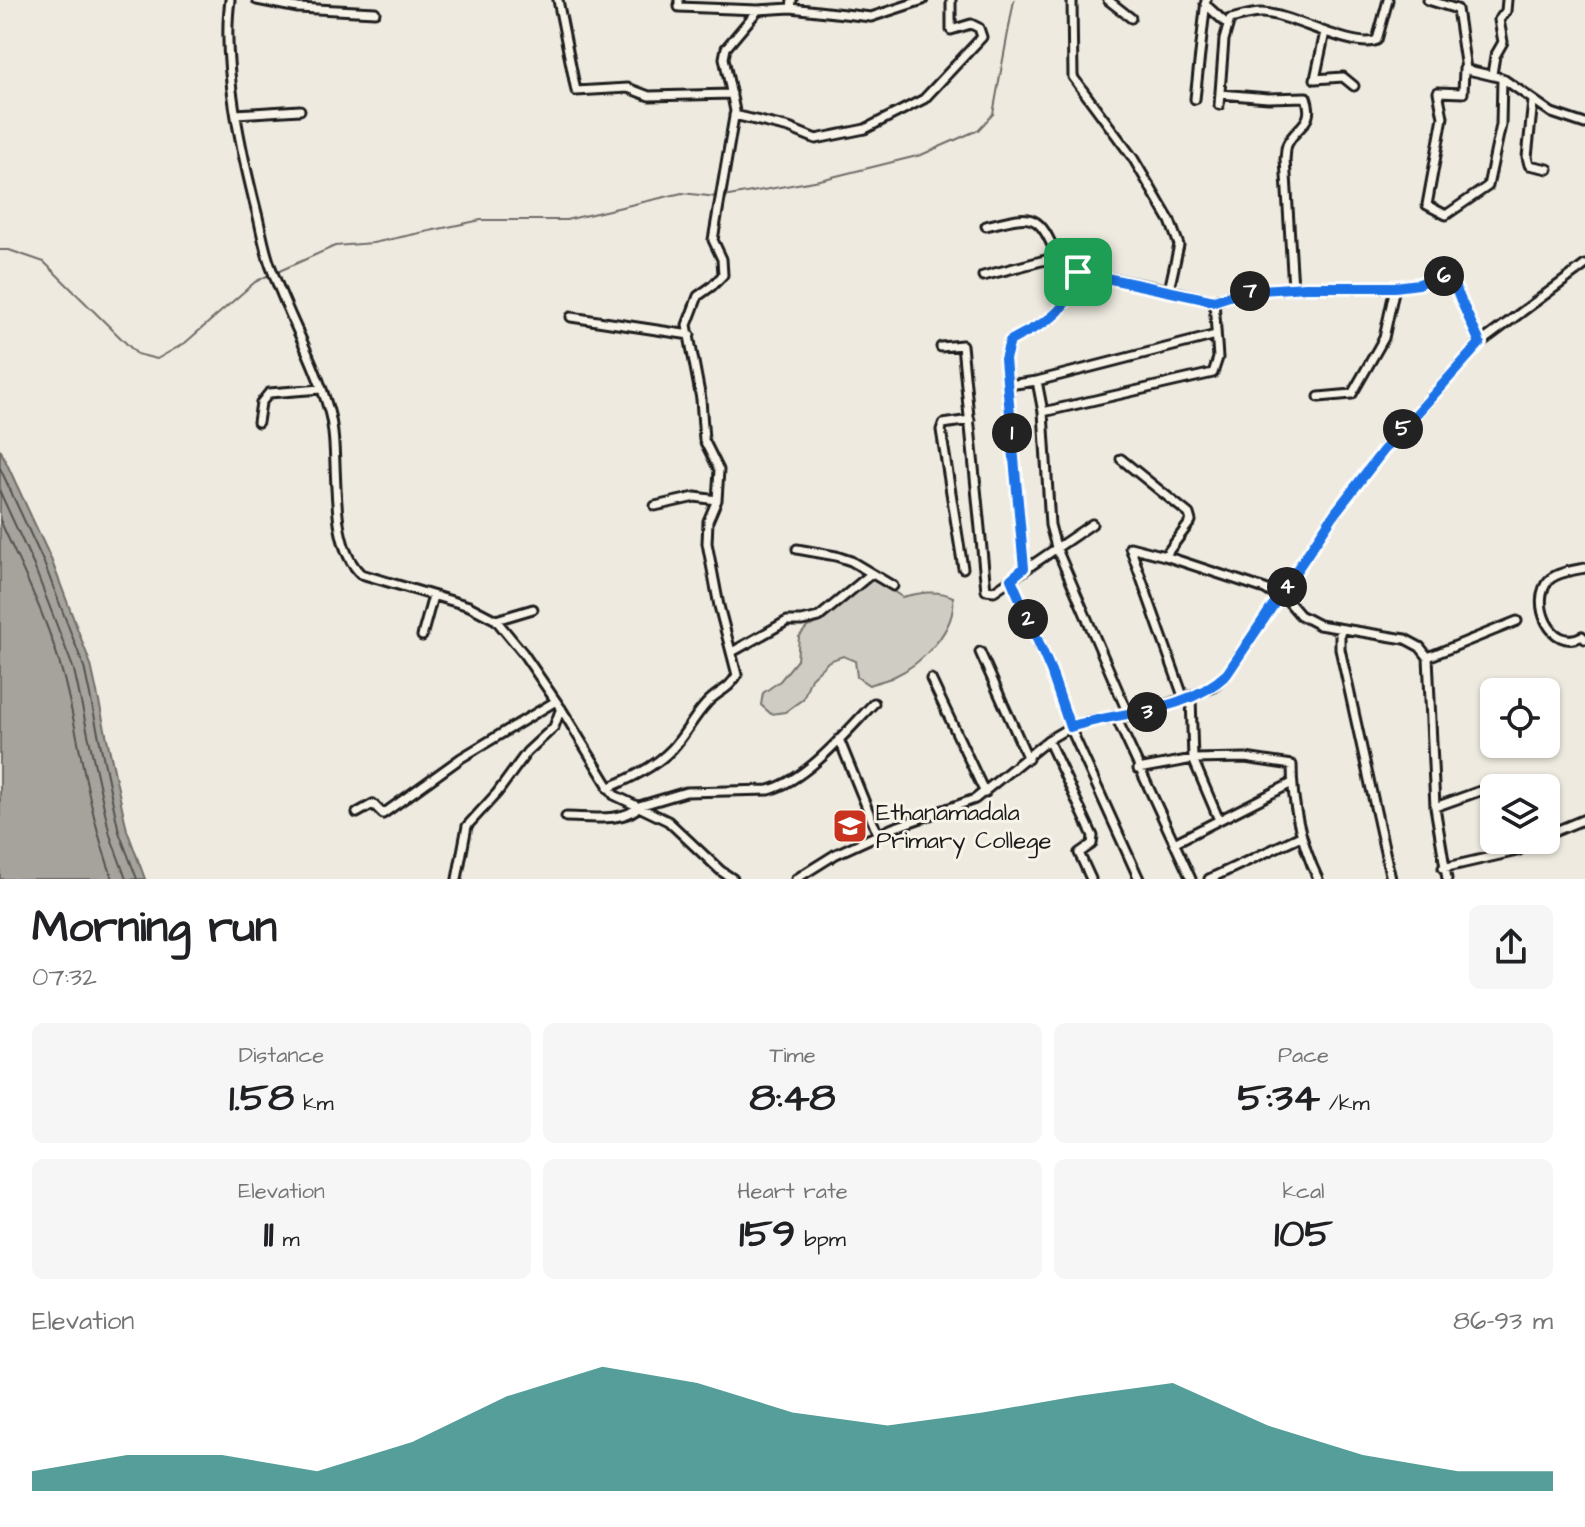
<!DOCTYPE html>
<meta charset="utf-8">
<style>
:root{--surface:#fff;--page:#f6f6f6;--text:#202124;--muted:#757577;--accent:#0f766e}
body{margin:0;font-family:"Architects Daughter",sans-serif;background:var(--page);color:var(--text);height:100vh;display:flex;flex-direction:column;font-size:30px;white-space:nowrap}
*{box-sizing:border-box;margin:0}
p{font-size:26px;color:var(--muted)}
.icon{flex:none;width:44px;height:44px;fill:none;stroke:currentColor;stroke-width:2;stroke-linecap:round;stroke-linejoin:round}
.map{position:relative;height:879px;overflow:hidden}
.sheet{display:flex;flex-direction:column;background:var(--surface);flex:1}
.sheet>*{flex:none}
.tools{position:absolute;left:1480px;top:678px;display:grid;gap:16px}
.tools a{display:grid;place-items:center;width:80px;height:80px;border-radius:12px;background:var(--surface);box-shadow:0 2px 6px #0004;font-size:40px}
.pin{position:absolute;display:grid;place-items:center;width:68px;height:68px;color:#fff;margin:-34px;border-radius:16px;box-shadow:0 4px 12px #0006}
.km{position:absolute;width:40px;height:40px;margin:-20px;border-radius:50%;background:#222;color:#fff;font-size:22px;line-height:40px;text-align:center}
.round{display:grid;place-items:center;flex:none;width:84px;height:84px;border-radius:12px;background:var(--page)}
.overview{display:flex;align-items:center;justify-content:space-between;height:136px;padding:0 32px}
h1{font-size:44px;font-weight:800;line-height:60px}
.figures{display:grid;grid-template-columns:repeat(3,1fr);gap:12px;height:136px;padding:8px 32px}
.figures div{display:grid;align-content:center;border-radius:12px;background:var(--page);text-align:center}
.figures b{font-size:40px;font-weight:800}
.figures small{font-size:22px;font-weight:400}
.figures p{font-size:22px}
.chart{height:224px;padding:16px 32px}
.chart p{display:flex;justify-content:space-between}
.chart svg{width:100%;height:144px;margin-top:8px;fill:var(--accent);opacity:.7}
.map>svg:first-child{display:block}
.green{fill:#cfccc3;stroke:#767470;stroke-width:2}
.water{fill:#a6a39d;stroke:#6f6d69;stroke-width:2}
.lines{fill:none;stroke-linecap:round;stroke-linejoin:round}
.shore{stroke:#535250;stroke-width:2}
.stream{stroke:#6f6d69;stroke-width:2}
.street-casing{stroke:#1c1c1c;stroke-width:13}
.street{stroke:#f7f3e8;stroke-width:7}
.route-casing{stroke:#fff;stroke-width:16}
.route{stroke:#1a73e8;stroke-width:10}
.labels{text-anchor:middle;stroke-width:6;stroke-linejoin:round;paint-order:stroke}
.poi-label{font-size:24px;fill:#1c1c1c;stroke:#f7f3e8;text-anchor:start}
</style>
<div class="map">
<svg width="1585" height="879" viewBox="0 0 1585 879">
<rect width="100%" height="100%" fill="#eeeae0"/>
<filter id="ink" filterUnits="userSpaceOnUse"><feTurbulence type="fractalNoise" baseFrequency=".0125" numOctaves="2"/><feDisplacementMap in="SourceGraphic" scale="16" xChannelSelector="R" yChannelSelector="G"/><feConvolveMatrix kernelMatrix="1 2 1 2 8 2 1 2 1" color-interpolation-filters="sRGB"/></filter>
<g filter="url(#ink)">
<path class="green" d="M 871,580 L 881,583 L 902,597 C 918,593 938,589 953,597 C 957,629 922,664 893,677 C 885,681 876,682 869,685 L 857,677 L 855,661 L 843,656 L 829,661 L 811,678 L 803,699 L 785,712 L 771,714 L 761,705 L 763,693 L 780,681 L 797,660 L 799,637 L 807,627 L 821,622 Z"/>
<path class="water" d="M 0,449 L 51,559 L 91,665 L 127,830 L 145,879 L 0,879 Z"/>
<g class="lines">
<path class="shore" d="M 0,468 L 44,563 L 84,667 L 119,832 L 137,879
M 0,492 L 34,566 L 74,670 L 110,835 L 126,879
M 0,520 C 22,569 49,623 63,675 C 81,743 88,813 113,879"/>
<path class="stream" d="M 723,197 L 820,180 L 921,155 L 978,130 L 993,114 L 1014,0
M 0,250 L 9,250 L 44,262 L 137,354 L 157,359 L 185,343 L 255,282 L 269,275
M 275,273 L 335,246 L 373,243 L 481,220 L 566,220 L 682,193 L 717,197"/>
<defs>
<path id="street" d="M 230,0 C 221,63 242,155 258,217 C 262,234 265,253 272,270 C 289,317 315,362 329,411 C 342,456 325,541 361,574 L 469,606 L 496,620 L 523,653 L 562,710 L 614,795 L 668,821 L 721,871 L 733,879
M 257,0 L 298,8 L 375,12
M 558,0 L 576,91 L 628,88 L 649,96 L 732,94
M 679,0 L 679,7 L 758,10
M 1108,0 L 1131,18
M 1428,0 L 1457,9 L 1466,69
M 1205,4 L 1227,24
M 791,8 L 871,17 L 923,0
M 1325,32 L 1315,79 L 1343,77 L 1354,86
M 1492,74 L 1495,56 L 1503,42 L 1499,20 L 1506,11 L 1507,0
M 1502,78 L 1501,125 L 1488,186 L 1446,215 L 1427,205 L 1443,117 L 1438,92 L 1463,93 L 1464,69 L 1502,78 L 1552,113 L 1585,124
M 1220,94 L 1268,98 L 1306,97 C 1316,125 1296,125 1287,145 C 1285,150 1286,155 1285,159 L 1293,288
M 1195,99 L 1206,0
M 1533,101 L 1527,157 L 1529,165 L 1548,169
M 1219,105 L 1224,40 L 1230,19 C 1240,17 1251,13 1261,13 C 1290,13 1355,51 1377,40 L 1388,0
M 236,114 L 300,110
M 734,115 L 789,128 L 816,139 L 865,129 L 924,99 L 982,37 L 979,28 L 971,24 L 951,30 L 951,0
M 1057,257 L 1060,262 L 1078,272
M 983,276 L 1057,257 C 1038,210 1031,215 986,226
M 1214,301 L 1245,291 L 1306,287 L 1395,287 L 1419,284 L 1436,277 L 1450,276 L 1480,343
M 571,317 L 690,335
M 941,347 L 962,345 L 986,590 L 994,591 L 1092,524
M 1008,385 L 1037,381
M 1319,397 L 1352,394 L 1384,338 L 1395,287
M 1043,412 L 1037,381 L 1216,335
M 258,422 L 261,403 L 269,393 L 321,389
M 1121,459 L 1189,514 L 1191,521 L 1165,556 L 1130,547 L 1184,699
M 655,506 L 695,497 L 717,500
M 797,549 L 836,556 L 851,561 L 893,586
M 1165,556 L 1265,589 L 1279,598
M 963,568 L 941,430 L 943,424 L 970,420
M 1024,568 L 1005,359 L 1010,341 C 1051,318 1063,319 1078,272 L 1169,290 L 1179,245 L 1170,221 L 1133,158 L 1073,77 L 1072,0
M 1585,568 C 1575,570 1557,572 1549,580 C 1529,601 1551,653 1582,636 L 1585,639
M 1011,579 L 1051,671 L 1070,727 L 1139,879
M 1282,594 L 1300,615 L 1319,625 L 1405,639 L 1420,647 L 1428,657 L 1435,807 L 1447,879
M 496,620 L 533,609
M 1340,630 L 1340,649 L 1391,879
M 422,636 L 433,596
M 732,652 L 787,621 L 802,621 L 819,617 L 871,574
M 980,652 L 1028,759
M 1428,657 L 1517,621
M 931,679 L 985,793
M 1129,716 L 1056,547 L 1050,525 L 1043,412 L 1213,373 L 1218,358 L 1214,301 L 1169,290
M 1116,717 L 1191,879
M 839,739 L 878,835
M 1048,740 L 1093,836 L 1092,844 L 1079,853 L 1091,879
M 1138,769 L 1193,759 L 1191,697
M 608,788 C 629,779 655,767 672,749 C 685,735 693,718 706,704 C 717,691 728,691 737,675 L 719,606 L 707,543 L 708,521 L 717,500 L 719,470 L 704,440 L 701,399 L 687,325 L 698,296 L 712,286 L 723,275 L 722,259 L 713,240 L 735,111 L 724,58 L 726,48 L 758,10 L 791,8 L 792,0
M 1435,807 L 1494,786
M 357,813 L 373,804 L 383,814 L 461,758 L 556,701
M 566,817 C 587,817 625,823 639,806 L 686,792 L 769,790 C 807,780 847,731 874,703
M 1219,820 L 1193,759 L 1245,758 L 1292,765 C 1292,804 1301,843 1318,879
M 1546,835 L 1585,819
M 1174,843 L 1292,783
M 1443,868 L 1517,851 L 1536,840
M 457,879 L 467,826 L 497,793 L 527,752 L 554,727 L 561,708
M 796,879 L 836,854 L 893,828 L 975,799 L 1048,740 L 1070,727 L 1089,721 L 1148,711 L 1212,688 L 1227,674 L 1335,513 L 1383,451 L 1480,343 L 1585,265
M 1209,879 L 1301,836"/>
</defs>
<use href="#street" class="street-casing"/>
<use href="#street" class="street"/>
</g>
</g>
<g class="lines" filter="url(#ink)">
<defs>
<path id="route" d="M 1078,272 L 1214,301 L 1245,291 L 1306,287 L 1395,287 L 1419,284 L 1436,277 L 1450,276 L 1480,343 L 1383,451 L 1335,513 L 1227,674 C 1184,714 1123,710 1070,727 L 1051,671 L 1011,579 L 1024,568 L 1005,359 L 1010,341 C 1051,318 1063,319 1078,272 Z"/>
</defs>
<use href="#route" class="route-casing"/>
<use href="#route" class="route"/>
</g>
<defs>
<symbol id="school-square" viewBox="-11 -11 22 22"><rect x="-9" y="-9" width="18" height="18" rx="4" fill="#c8321e" stroke="#f7f3e8"/><path d="M0-5L7-2L0 1L-7-2ZM-4 1L0 2.5L4 1V4Q0 6-4 4Z" fill="#fff"/></symbol>
</defs>
<g fill-rule="evenodd">
<use href="#school-square" x="830" y="806" width="40" height="40"/>
</g>
<g class="labels">
<g class="poi-label">
<text x="876" y="820">Ethanamadala<tspan x="876" dy="28">Primary College</tspan></text>
</g>
</g>
</svg>
<div class="tools">
<a><svg class="icon" aria-label="locate" viewBox="0 0 24 24"><circle cx="12" cy="12" r="6"/><path d="M12 2v4M12 18v4M2 12h4M18 12h4"/></svg></a>
<a><svg class="icon" aria-label="layers" viewBox="0 0 24 24"><path d="M12 4l9 5-9 5-9-5zM3 14l9 5 9-5"/></svg></a>
</div>
<div class="pin" style="left:1078px;top:272px;background:#1e9e55"><svg class="icon" aria-label="arrive" viewBox="0 0 24 24"><path d="M6 21V4h12l-3 4 3 4H6"/></svg></div>
<b class="km" style="left:1012px;top:433px">1</b>
<b class="km" style="left:1028px;top:619px">2</b>
<b class="km" style="left:1147px;top:712px">3</b>
<b class="km" style="left:1287px;top:587px">4</b>
<b class="km" style="left:1403px;top:429px">5</b>
<b class="km" style="left:1444px;top:276px">6</b>
<b class="km" style="left:1250px;top:291px">7</b>
</div>
<section class="sheet">
<div class="overview"><div><h1>Morning run</h1><p>07:32</p></div><a class="round"><svg class="icon" aria-label="share" viewBox="0 0 24 24"><path d="M12 15V3M7 8l5-5 5 5M5 13v7h14v-7"/></svg></a></div>
<div class="figures">
<div><p>Distance</p><b>1.58<small> km</small></b></div>
<div><p>Time</p><b>8:48</b></div>
<div><p>Pace</p><b>5:34<small> /km</small></b></div>
</div>
<div class="figures">
<div><p>Elevation</p><b>11<small> m</small></b></div>
<div><p>Heart rate</p><b>159<small> bpm</small></b></div>
<div><p>kcal</p><b>105</b></div>
</div>
<div class="chart"><p><span>Elevation</span>86–93 m</p>
<svg viewBox="0 0 160 44" preserveAspectRatio="none"><path d="M0 44V38L10 33L20 33L30 38L40 29L50 15L60 6L70 11L80 20L90 24L100 20L110 15L120 11L130 24L140 33L150 38L160 38V44z"/></svg>
</div>
</section>
